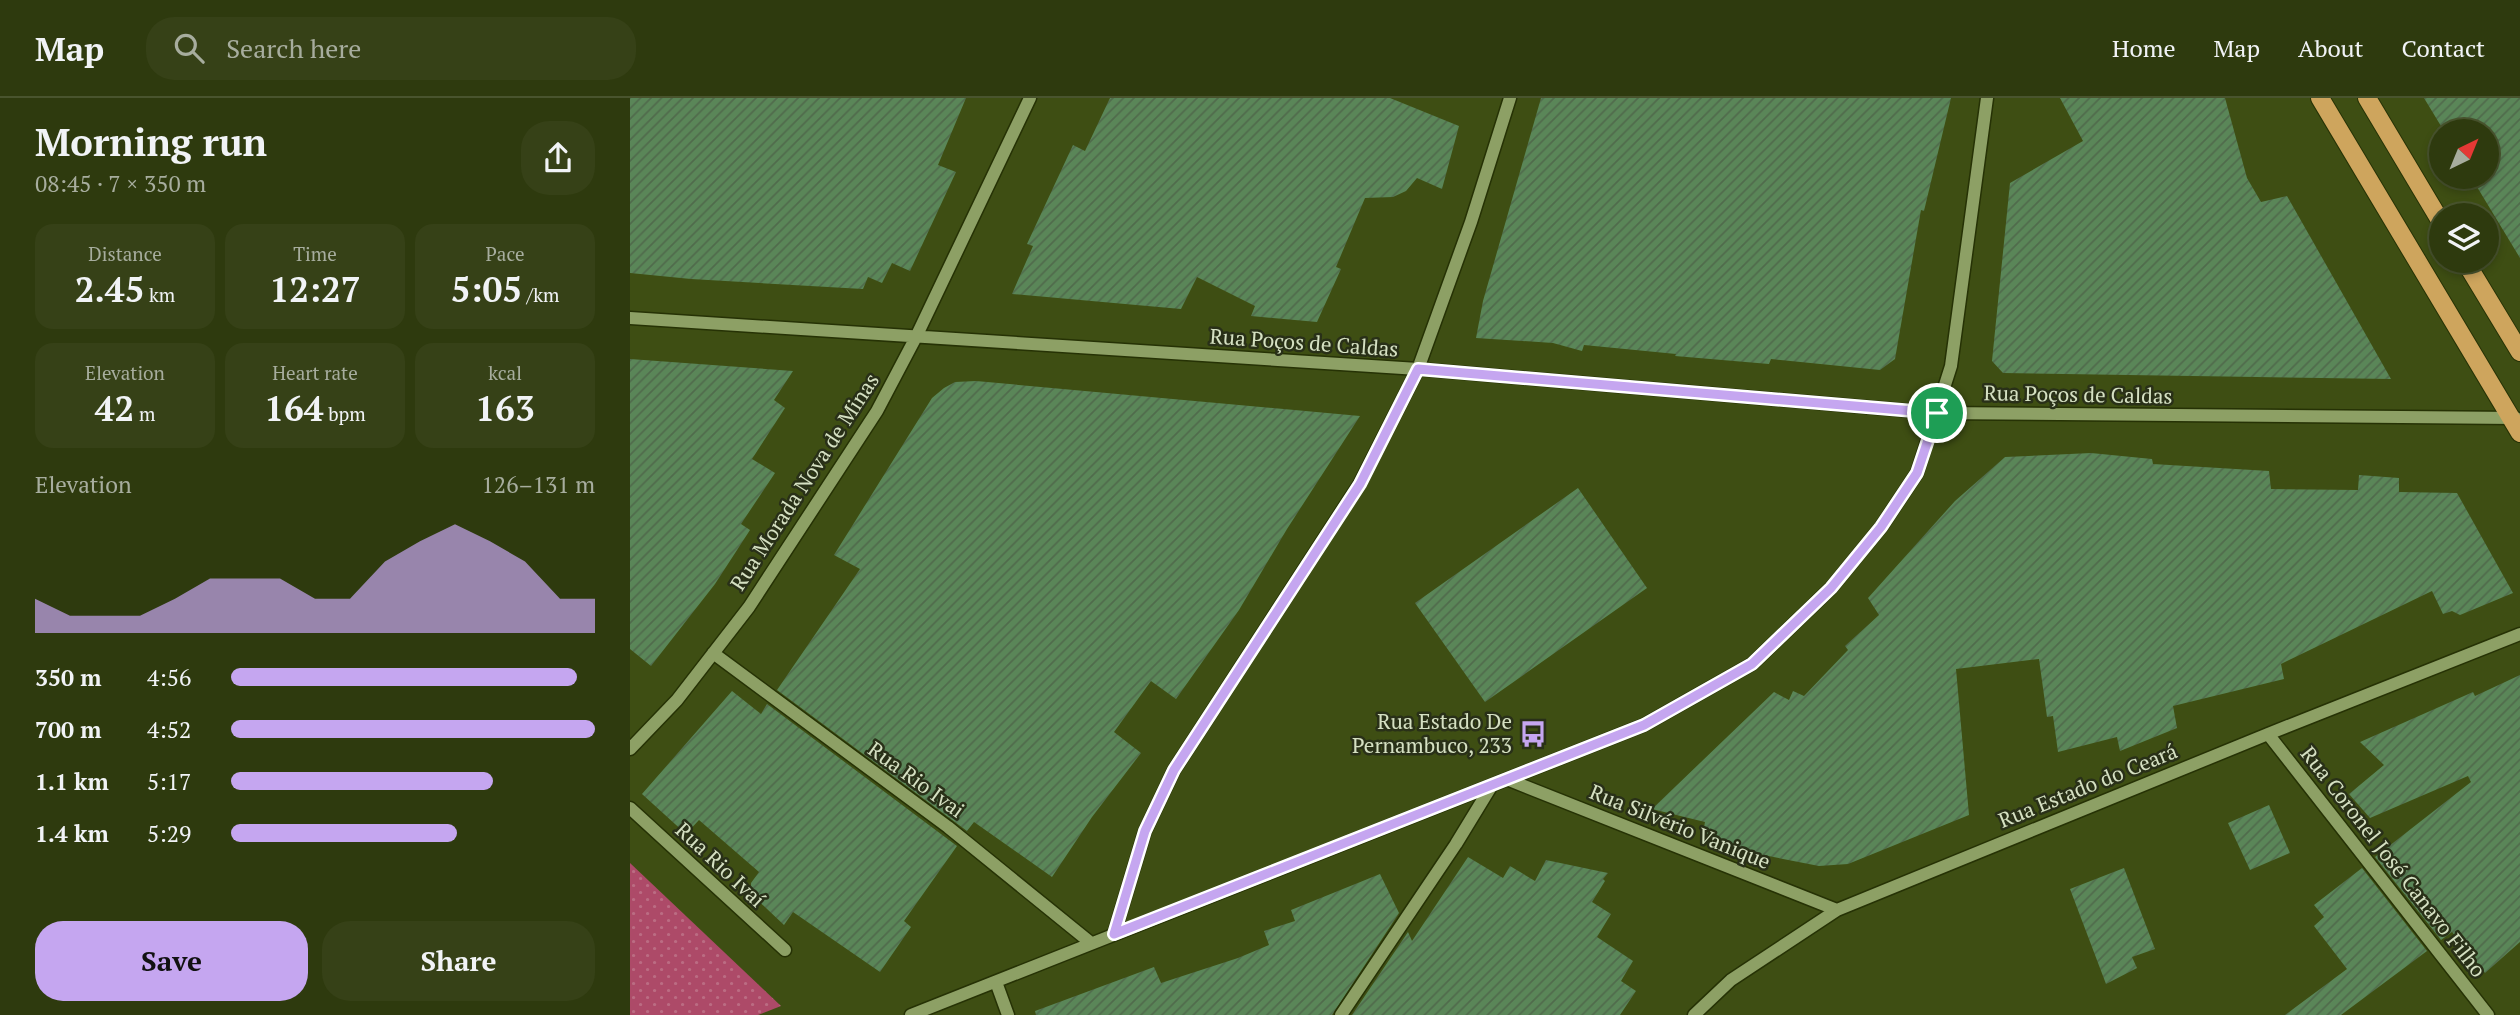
<!DOCTYPE html>
<meta charset="utf-8">
<style>
:root{--surface:#2e3a0e;--page:#364117;--text:#f1f3f6;--muted:#a7ad9e;--line:#49542e;--accent:#c5a6f0}
body{margin:0;font-family:"PT Serif",serif;background:var(--page);color:var(--text);height:100vh;display:flex;flex-direction:column;font-size:26px;white-space:nowrap}
*{box-sizing:border-box;margin:0}
p{font-size:23px;color:var(--muted)}
.icon{flex:none;width:38px;height:38px;fill:none;stroke:currentColor;stroke-width:2;stroke-linecap:round;stroke-linejoin:round}
.map{position:relative;flex:1;overflow:hidden}
.details{display:flex;flex-direction:column;background:var(--surface);width:630px}
.details>*{flex:none}
.needle{width:46px;rotate:43deg}
.fabs{position:absolute;left:1799px;top:21px;display:grid;gap:14px}
.fabs a{display:grid;place-items:center;width:70px;height:70px;border-radius:50%;background:var(--surface);box-shadow:0 4px 10px #0003,0 0 0 2px var(--line);font-size:35px}
.pin{position:absolute;display:grid;place-items:center;width:60px;height:60px;color:#fff;margin:-30px;border:4px solid #fff;border-radius:50%;box-shadow:0 2px 7px #0007}
.round{display:grid;place-items:center;flex:none;width:74px;height:74px;border-radius:28px;background:var(--page)}
.summary{display:flex;align-items:center;justify-content:space-between;height:119px;padding:0 35px}
h1{font-size:38px;font-weight:700;line-height:52px}
.figures{display:grid;grid-template-columns:repeat(3,1fr);gap:10px;height:119px;padding:7px 35px}
.figures div{display:grid;align-content:center;border-radius:18px;background:var(--page);text-align:center}
.figures b{font-size:35px;font-weight:700}
.figures small{font-size:19px;font-weight:400}
.figures p{font-size:19px}
.chart{height:196px;padding:14px 35px}
.chart p{display:flex;justify-content:space-between}
.chart svg{width:100%;height:126px;margin-top:7px;fill:var(--accent);opacity:.7}
.action{display:flex;gap:14px;margin-top:auto;padding:14px 35px}
.action a{flex:1;height:80px;border-radius:28px;background:var(--accent);color:#111;font-size:28px;font-weight:700;line-height:80px;text-align:center}
.action a+a{background:var(--page);color:var(--text)}
ul{padding:0 35px;list-style:none;font-size:23px}
li{display:grid;grid-template-columns:112px 84px 1fr;align-items:center;height:52px}
li i{height:18px;border-radius:9px;background:var(--accent)}
header{display:flex;align-items:center;gap:42px;box-sizing:border-box;height:98px;padding:0 35px;background:var(--surface);border-bottom:2px solid var(--line)}
header strong{font-size:33px}
nav{display:flex;gap:38px;margin-inline-start:auto;font-size:24px}
.search{width:490px;height:63px;background:var(--page);display:flex;align-items:center;gap:18px;box-sizing:border-box;padding:0 24px;border-radius:28px;color:var(--muted);font-size:26px}
main{display:flex;flex:1;min-height:0}
.map>svg:first-child{display:block}
.green{fill:url(#green-dots)}
.building{fill:url(#building-hatch)}
.lines{fill:none;stroke-linecap:round;stroke-linejoin:round}
.minor-casing{stroke:#263205;stroke-width:15}
.major-casing{stroke:#263205;stroke-width:20}
.minor{stroke:#8da065;stroke-width:12}
.major{stroke:#cea55d;stroke-width:18}
.route-casing{stroke:#fff;stroke-width:14}
.route{stroke:#c5a6f0;stroke-width:9}
.labels{text-anchor:middle;stroke-width:5;stroke-linejoin:round;paint-order:stroke}
.street-label{font-size:21px;fill:#d5e0c2;stroke:#293018}
.poi-label{font-size:21px;fill:#d5e0c2;stroke:#293018;text-anchor:end}
</style>
<header>
<strong>Map</strong>
<div class="search"><svg class="icon" aria-label="search" viewBox="0 0 24 24"><circle cx="10" cy="10" r="6"/><path d="M15 15l6 6"/></svg>Search here</div>
<nav><a>Home</a><a>Map</a><a>About</a><a>Contact</a></nav>
</header>
<main>
<section class="details">
<div class="summary"><div><h1>Morning run</h1><p>08:45 · 7 × 350 m</p></div><a class="round"><svg class="icon" aria-label="share" viewBox="0 0 24 24"><path d="M12 15V3M7 8l5-5 5 5M5 13v7h14v-7"/></svg></a></div>
<div class="figures">
<div><p>Distance</p><b>2.45<small> km</small></b></div>
<div><p>Time</p><b>12:27</b></div>
<div><p>Pace</p><b>5:05<small> /km</small></b></div>
</div>
<div class="figures">
<div><p>Elevation</p><b>42<small> m</small></b></div>
<div><p>Heart rate</p><b>164<small> bpm</small></b></div>
<div><p>kcal</p><b>163</b></div>
</div>
<div class="chart"><p><span>Elevation</span>126–131 m</p>
<svg viewBox="0 0 160 44" preserveAspectRatio="none"><path d="M0 44V32L10 38L20 38L30 38L40 32L50 25L60 25L70 25L80 32L90 32L100 19L110 12L120 6L130 12L140 19L150 32L160 32V44z"/></svg>
</div>
<ul>
<li><b>350 m</b>4:56<i style="width:95%"></i></li>
<li><b>700 m</b>4:52<i style="width:100%"></i></li>
<li><b>1.1 km</b>5:17<i style="width:72%"></i></li>
<li><b>1.4 km</b>5:29<i style="width:62%"></i></li>
</ul>
<div class="action"><a>Save</a><a>Share</a></div>
</section>
<div class="map">
<svg width="1890" height="917" viewBox="0 0 1890 917">
<defs>
<pattern id="green-dots" width="8" height="8" patternUnits="userSpaceOnUse" patternTransform="scale(1.75)"><rect width="8" height="8" fill="#ad4a68"/><path d="M2 2h.1M6 6h.1" fill="none" stroke="#bb6c83" stroke-width="1.8" stroke-linecap="round"/></pattern>
<pattern id="building-hatch" width="6" height="6" patternUnits="userSpaceOnUse" patternTransform="scale(1.75)"><rect width="6" height="6" fill="#5a8658"/><path d="M-1 1l2-2M0 6l6-6M5 7l2-2" fill="none" stroke="#506b4c"/></pattern>
</defs>
<rect width="100%" height="100%" fill="#3e4e13"/>
<path class="green" d="M 0,765 L 132,890 L 151,908 L 128,917 L 0,917 Z"/>
<path class="building" d="M 0,0 L 336,0 L 308,67 L 326,74 L 280,173 L 262,165 L 252,185 L 238,179 L 233,191 L 61,181 L 0,175 Z
M 480,0 L 760,0 L 829,28 L 812,91 L 787,80 L 776,93 L 763,99 L 735,100 L 706,169 L 711,171 L 687,224 L 621,218 L 625,208 L 567,179 L 551,211 L 382,196 L 403,148 L 397,146 L 443,47 L 455,53 Z
M 911,0 L 1321,0 L 1294,113 L 1291,112 L 1265,261 L 1250,272 L 1141,261 L 1139,266 L 1045,258 L 1046,256 L 954,247 L 952,253 L 923,245 L 846,240 L 853,203 Z
M 1430,0 L 1595,0 L 1617,80 L 1631,104 L 1657,98 L 1761,281 L 1373,275 L 1362,263 L 1380,85 L 1453,43 Z
M 1794,0 L 1890,0 L 1890,160 L 1841,79 L 1857,79 L 1857,33 L 1814,33 Z
M 0,261 L 163,273 L 144,302 L 155,310 L 122,361 L 145,375 L 111,426 L 120,432 L 85,486 L 21,568 L 0,551 Z
M 346,283 L 730,318 L 657,431 L 609,512 L 546,601 L 521,583 L 484,634 L 511,655 L 462,719 L 422,779 L 344,724 L 337,733 L 147,592 L 230,471 L 204,457 L 302,300 L 314,290 L 325,284 Z
M 1461,355 L 1522,361 L 1523,366 L 1639,373 L 1641,391 L 1728,392 L 1729,377 L 1769,380 L 1769,394 L 1827,395 L 1883,495 L 1830,517 L 1822,513 L 1813,516 L 1802,493 L 1651,566 L 1654,581 L 1543,608 L 1547,630 L 1490,653 L 1487,639 L 1428,654 L 1423,618 L 1417,619 L 1409,561 L 1326,571 L 1339,717 L 1218,766 L 1189,768 L 1113,753 L 1072,740 L 1075,724 L 1022,711 L 1144,594 L 1159,602 L 1163,593 L 1174,598 L 1218,552 L 1215,548 L 1249,517 L 1238,500 L 1325,403 L 1375,359 Z
M 948,390 L 1017,490 L 855,604 L 785,505 Z
M 1890,577 L 1890,844 L 1855,875 L 1822,834 L 1811,842 L 1745,759 L 1841,684 L 1838,678 L 1740,720 L 1719,696 L 1754,667 L 1730,644 L 1843,594 L 1845,598 Z
M 102,593 L 131,616 L 137,606 L 327,748 L 274,823 L 281,829 L 250,874 L 163,814 L 154,827 L 121,796 L 121,785 L 129,774 L 69,722 L 56,736 L 12,696 Z
M 1639,707 L 1660,755 L 1620,772 L 1598,725 Z
M 838,759 L 873,780 L 880,768 L 905,783 L 916,762 L 978,775 L 973,781 L 975,783 L 962,804 L 981,816 L 967,839 L 1003,863 L 991,883 L 1006,893 L 990,917 L 722,917 L 778,834 L 782,843 Z
M 1494,770 L 1525,851 L 1502,859 L 1507,870 L 1476,886 L 1440,791 Z
M 1732,770 L 1797,853 L 1711,917 L 1655,917 L 1717,871 L 1684,828 L 1694,819 L 1684,807 Z
M 750,776 L 769,815 L 702,917 L 406,917 L 405,913 L 524,869 L 531,885 L 608,860 L 639,847 L 634,833 L 665,823 L 661,812 Z"/>
<g class="lines">
<defs>
<path id="minor" d="M 0,220 L 788,271 L 1306,315 L 1886,320
M 83,555 L 318,729 L 461,845
M 1638,636 L 1858,917
M 0,651 L 47,602 L 119,509 L 247,313 L 286,239 L 400,0
M 879,682 L 1207,812
M 0,710 L 155,852
M 484,836 L 515,733 L 544,672 L 730,385 L 788,271 L 841,124 L 880,0
M 366,884 L 378,917
M 281,917 L 1014,627 L 1122,566 L 1201,490 L 1251,429 L 1287,375 L 1321,268 L 1357,0
M 711,917 L 826,746 L 862,687
M 1064,917 L 1101,882 L 1207,812 L 1638,636 L 1890,536"/>
<path id="major" d="M 1690,0 L 1890,335
M 1737,0 L 1811,124
M 1835,163 L 1890,254"/>
</defs>
<use href="#minor" class="minor-casing"/>
<use href="#major" class="major-casing"/>
<use href="#minor" class="minor"/>
<use href="#major" class="major"/>
</g>
<g class="lines">
<defs>
<path id="route" d="M 788,271 L 1307,315 L 1287,375 L 1251,429 L 1201,490 L 1122,566 L 1014,627 L 484,836 L 515,733 L 544,672 L 730,386 Z"/>
</defs>
<use href="#route" class="route-casing"/>
<use href="#route" class="route"/>
</g>
<defs>
<symbol id="bus-bare" viewBox="-9 -9 18 18"><path d="M-5-6H5V4H4V6H2V4H-2V6H-4V4H-5ZM-3.5-4V0h7V-4ZM-3.5 1.2v1.5H-2V1.2ZM2 1.2v1.5H3.5V1.2Z" fill="#c5a6f0" stroke="#293018" stroke-width="2.5" paint-order="stroke"/></symbol>
</defs>
<g fill-rule="evenodd">
<use href="#bus-bare" x="884" y="617" width="38" height="38"/>
</g>
<g class="labels">
<g class="street-label">
<text transform="translate(674 245) rotate(4)" y="7">Rua Poços de Caldas</text>
<text transform="translate(1448 297) rotate(1)" y="7">Rua Poços de Caldas</text>
<text transform="translate(175 384) rotate(-57)" y="7">Rua Morada Nova de Minas</text>
<text transform="translate(286 682) rotate(36)" y="7">Rua Rio Ivai</text>
<text transform="translate(1458 688) rotate(-22)" y="7">Rua Estado do Ceará</text>
<text transform="translate(1050 729) rotate(22)" y="7">Rua Silvério Vanique</text>
<text transform="translate(1763 764) rotate(52)" y="7">Rua Coronel José Canavo Filho</text>
<text transform="translate(90 767) rotate(43)" y="7">Rua Rio Ivaí</text>
</g>
<g class="poi-label">
<text x="882" y="631">Rua Estado De<tspan x="882" dy="24">Pernambuco, 233</tspan></text>
</g>
</g>
</svg>
<div class="fabs">
<a><svg class="needle" viewBox="-14 -14 28 28"><path d="M0-13l5 13h-10z" fill="#e53935"/><path d="M0 13l5-13h-10z" fill="#a7ad9e"/></svg></a>
<a><svg class="icon" aria-label="layers" viewBox="0 0 24 24"><path d="M12 4l9 5-9 5-9-5zM3 14l9 5 9-5"/></svg></a>
</div>
<div class="pin" style="left:1307px;top:315px;background:#1e9e55"><svg class="icon" aria-label="arrive" viewBox="0 0 24 24"><path d="M6 21V4h12l-3 4 3 4H6"/></svg></div>
</div>
</main>
